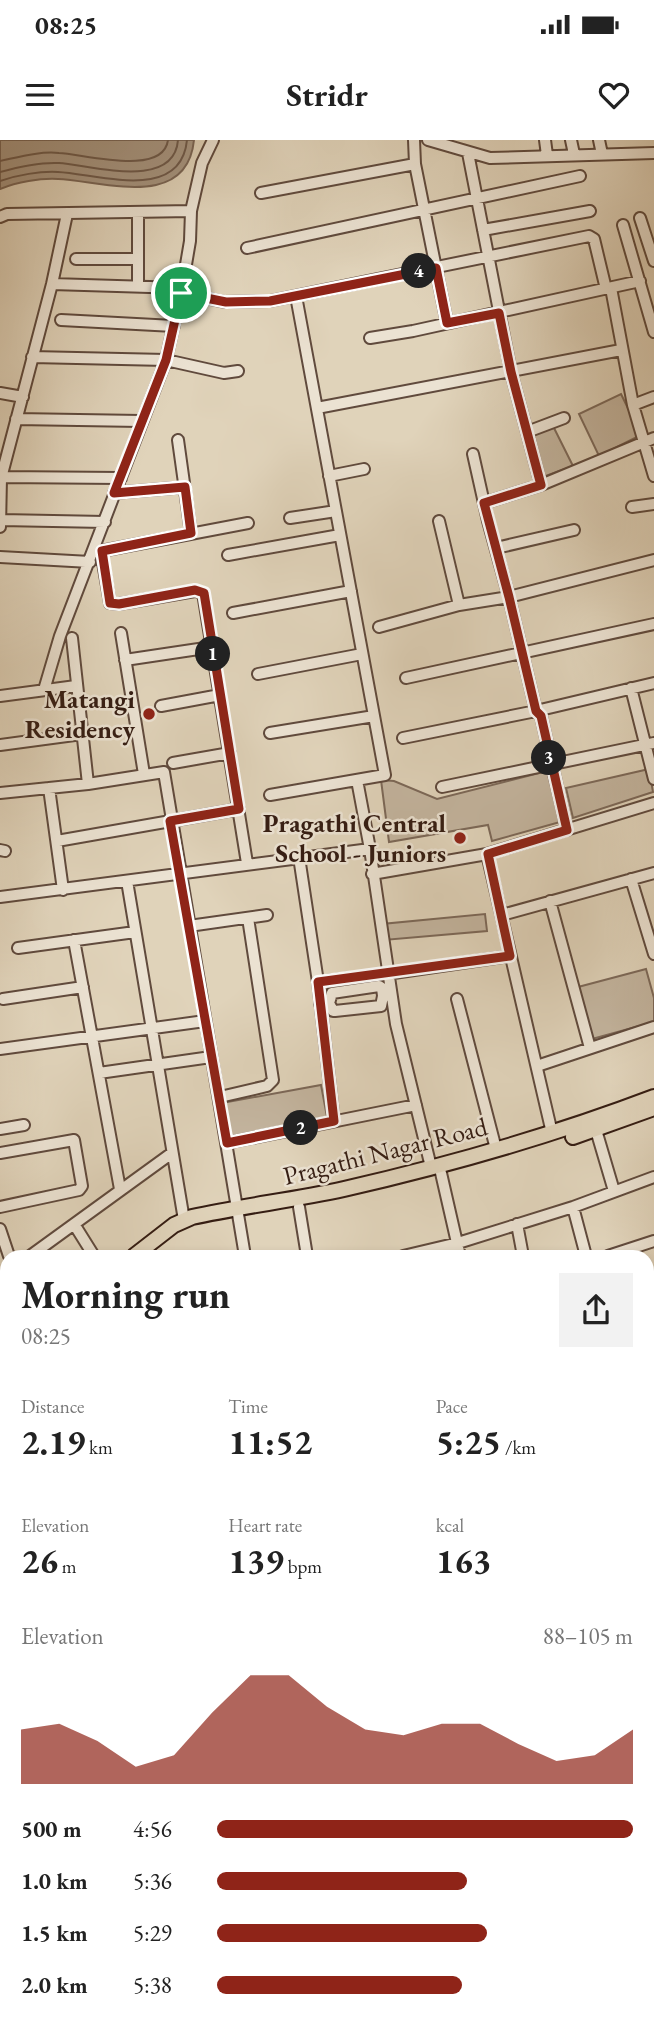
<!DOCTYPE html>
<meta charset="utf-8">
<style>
:root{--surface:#fff;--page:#f2f2f2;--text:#222;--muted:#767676;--accent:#8f2418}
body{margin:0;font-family:"EB Garamond",serif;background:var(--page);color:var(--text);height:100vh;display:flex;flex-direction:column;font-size:26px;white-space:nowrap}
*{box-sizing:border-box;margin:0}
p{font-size:23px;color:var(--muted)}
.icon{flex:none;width:38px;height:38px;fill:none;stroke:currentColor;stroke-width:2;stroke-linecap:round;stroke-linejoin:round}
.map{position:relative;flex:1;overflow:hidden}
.sheet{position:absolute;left:0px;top:1110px;width:654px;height:779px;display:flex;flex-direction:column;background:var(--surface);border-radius:21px 21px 0 0;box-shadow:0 4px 10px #0003}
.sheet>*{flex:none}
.pin{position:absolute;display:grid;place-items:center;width:60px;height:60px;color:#fff;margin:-30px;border:4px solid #fff;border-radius:50%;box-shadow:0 2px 7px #0007}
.km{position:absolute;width:35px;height:35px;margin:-18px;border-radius:50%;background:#222;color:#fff;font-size:19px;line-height:35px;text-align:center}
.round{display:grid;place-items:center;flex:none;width:74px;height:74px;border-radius:0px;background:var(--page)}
.overview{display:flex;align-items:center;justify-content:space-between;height:119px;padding:0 21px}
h1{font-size:38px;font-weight:700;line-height:52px}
.figures{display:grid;grid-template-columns:repeat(3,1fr);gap:10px;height:119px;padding:7px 21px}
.figures div{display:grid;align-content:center}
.figures b{font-size:35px;font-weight:700}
.figures small{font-size:19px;font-weight:400}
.figures p{font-size:19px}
.chart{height:196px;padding:14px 21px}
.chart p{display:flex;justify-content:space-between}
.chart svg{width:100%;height:126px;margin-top:7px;fill:var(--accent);opacity:.7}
ul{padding:0 21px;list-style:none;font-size:23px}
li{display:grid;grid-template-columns:112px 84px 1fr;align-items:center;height:52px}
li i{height:18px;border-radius:9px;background:var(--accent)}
.status{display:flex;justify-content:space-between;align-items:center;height:49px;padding:0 35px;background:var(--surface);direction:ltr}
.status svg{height:19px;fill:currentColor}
header{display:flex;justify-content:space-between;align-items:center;height:91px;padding:0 21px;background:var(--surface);font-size:32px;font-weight:700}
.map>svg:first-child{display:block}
.green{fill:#c3b49e;stroke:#7c6858;stroke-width:2}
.water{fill:#a69581;stroke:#796555;stroke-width:2}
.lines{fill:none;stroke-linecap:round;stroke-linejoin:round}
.shore{stroke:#6e594a;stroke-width:2}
.minor-casing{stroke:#604a3d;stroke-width:14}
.major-casing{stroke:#351d13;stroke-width:18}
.minor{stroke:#ebe2d2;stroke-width:10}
.major{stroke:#e0d3ba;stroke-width:14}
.route-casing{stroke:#fff;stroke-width:14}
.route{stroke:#8f2418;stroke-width:9}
.poi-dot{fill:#8f2418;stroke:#ebe2d2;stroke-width:2.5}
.labels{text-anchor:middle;stroke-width:5;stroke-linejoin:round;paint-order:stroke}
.poi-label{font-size:26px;font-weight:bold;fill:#351d13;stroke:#ebe2d2;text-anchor:end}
.street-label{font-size:26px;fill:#351d13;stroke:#ebe2d2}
</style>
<div class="status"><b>08:25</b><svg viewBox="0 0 49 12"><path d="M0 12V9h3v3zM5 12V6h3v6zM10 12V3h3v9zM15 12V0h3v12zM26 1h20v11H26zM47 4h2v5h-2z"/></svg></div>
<header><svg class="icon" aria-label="menu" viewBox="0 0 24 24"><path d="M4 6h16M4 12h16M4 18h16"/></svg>Stridr<svg class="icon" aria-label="heart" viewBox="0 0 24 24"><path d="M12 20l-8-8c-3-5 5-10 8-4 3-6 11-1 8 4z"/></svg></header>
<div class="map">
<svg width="654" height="1887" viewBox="0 0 654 1887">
<rect width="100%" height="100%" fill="#e0d3ba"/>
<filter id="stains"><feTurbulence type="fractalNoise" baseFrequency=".00286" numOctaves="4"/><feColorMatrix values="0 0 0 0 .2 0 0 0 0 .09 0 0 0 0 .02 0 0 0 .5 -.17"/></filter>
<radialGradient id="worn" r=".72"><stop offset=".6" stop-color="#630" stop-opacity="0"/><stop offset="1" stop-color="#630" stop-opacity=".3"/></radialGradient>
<path class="green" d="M 621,254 L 641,295 L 599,316 L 579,274 Z
M 553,286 L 573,326 L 543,337 L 534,295 Z
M 649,629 L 653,652 L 573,678 L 566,648 Z
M 547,631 L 560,682 L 492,701 L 488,685 L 389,702 L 381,640 L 394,641 L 437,659 Z
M 485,774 L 487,791 L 384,800 L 382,784 Z
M 646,829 L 654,858 L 654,882 L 592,899 L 578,847 Z
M 321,945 L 328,982 L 229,1000 L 222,963 Z
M 648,1418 L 654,1437 L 654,1474 L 648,1477 Z
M 654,1509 L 654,1658 L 648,1650 L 648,1512 Z
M 648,1826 L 654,1828 L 654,1887 L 605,1887 L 601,1881 L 648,1881 Z"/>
<path class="water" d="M 0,0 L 194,0 C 187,71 103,41 58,39 C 40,38 17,42 0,49 Z"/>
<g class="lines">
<path class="shore" d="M 0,21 C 19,17 40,11 59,13 C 84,14 163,37 168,0
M 0,32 C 18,27 40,22 59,23 C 91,25 174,51 178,0
M 0,41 C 17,35 40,31 58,32 C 98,34 181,63 187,0"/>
<defs>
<path id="minor" d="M 414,0 L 415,24 L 447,183
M 428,0 L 490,18 L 654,13
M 545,0 L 547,15
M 571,0 L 574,14
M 599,0 L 602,14
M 468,13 L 511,232 L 541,345
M 261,53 L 415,24
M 191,71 L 202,23 L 213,0
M 138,72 L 138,146
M 0,77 L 7,74 L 191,71 L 190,101 L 182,148 L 166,220 L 60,496 L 44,550
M 640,78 L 654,121
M 623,85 L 654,192
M 483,90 L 590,71
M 247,108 L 580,36
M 76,119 L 138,119
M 52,144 L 182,148
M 611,148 L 633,265 L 654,336
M 181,153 L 225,162 L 270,161 L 589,96 L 594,99 L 606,149
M 61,180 L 174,186
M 370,198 L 413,191 L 640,141
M 32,217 L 166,220 L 224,233 L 238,231
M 0,253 L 23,257
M 633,265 L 654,257
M 317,268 L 621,210
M 16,279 L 141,281
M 527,292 L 564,278
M 178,300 L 191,393
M 473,314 L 488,381 L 509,457 L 536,571 L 541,576 L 567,690
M 329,336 L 364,329
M 0,337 L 121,338
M 114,353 L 185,347
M 484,363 L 541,345 L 654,298
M 632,367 L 654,364
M 290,378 L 336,371
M 1,380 L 105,382
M 439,381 L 459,465
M 0,387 L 1,338 L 52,144 L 67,74
M 496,408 L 574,390
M 101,411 L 110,463 L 119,464 L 195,451 L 203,453 L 247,723
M 96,412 L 248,383
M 228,415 L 340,395
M 0,417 L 90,422
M 233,473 L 351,451
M 379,487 L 459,465 L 509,457 L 654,420
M 121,493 L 144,634
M 72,498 L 88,644
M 125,520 L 212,507
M 258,534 L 362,514
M 406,538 L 654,484
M 631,548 L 654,639
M 0,556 L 76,546
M 161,566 L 220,555
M 270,593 L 374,576
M 403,598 L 536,571 L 654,543
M 0,605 L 82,594
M 173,623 L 230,613
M 357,640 L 370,709 L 396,884 L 431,1027
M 442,647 L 654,603
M 49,648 L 63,750
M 0,653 L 88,644 L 164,632 L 245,1116
M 270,655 L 385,635 L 296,156
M 57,701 L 239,669
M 0,710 L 5,711
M 487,714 L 552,993
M 299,717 L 318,842 L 334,981
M 372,734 L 487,714 L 654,663
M 631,739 L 654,814
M 127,741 L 184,1080
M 0,757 L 370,709
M 550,761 L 590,908
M 502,775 L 654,733
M 189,786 L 267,775
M 74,800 L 120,1049
M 18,808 L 135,792
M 318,842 L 387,834 L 510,816
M 3,859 L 83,847
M 457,859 L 496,1009
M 329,863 L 332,853 L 379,846 L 382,848 L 383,856
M 320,864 L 329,863 L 333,871 L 335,871 L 381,866 L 383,856 L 391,855
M 0,909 L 205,881
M 537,926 L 654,887
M 99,933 L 211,917
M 220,957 L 267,946 L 273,940 L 248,778
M 0,989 L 24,985
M 596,990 L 614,1051
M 227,1003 L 416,965
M 0,1013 L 74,1000 L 82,1046 L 79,1050 L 0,1067
M 441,1033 L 460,1116
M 299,1067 L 307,1116
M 573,1067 L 586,1116
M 74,1084 L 94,1116
M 517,1084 L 523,1116
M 0,1089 L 9,1116
M 30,1116 L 172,1013
M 403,1116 L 458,1103 L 573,1067 L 654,1037
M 608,1116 L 654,1101
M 0,1242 L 7,1251
M 648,1242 L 654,1240
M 0,1324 L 7,1319
M 654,1336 L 651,1343 L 654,1355
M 0,1426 L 4,1454
M 0,1509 L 7,1508
M 0,1570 L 7,1569
M 0,1628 L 7,1625
M 0,1705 L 7,1702
M 0,1785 L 7,1783
M 0,1866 L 7,1863
M 73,1881 L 75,1887
M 138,1881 L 140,1887
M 285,1881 L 289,1887
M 361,1881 L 365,1887
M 439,1881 L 443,1887
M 313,1887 L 321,1881
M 507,1887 L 515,1881"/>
<path id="major" d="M 573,997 L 654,968
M 134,1116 L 174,1085 L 192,1077 C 242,1066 294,1060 344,1049 C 449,1025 554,995 654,957
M 0,1221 L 7,1216
M 0,1233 L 7,1228"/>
</defs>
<use href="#minor" class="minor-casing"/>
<use href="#major" class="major-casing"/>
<use href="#minor" class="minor"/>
<use href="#major" class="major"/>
</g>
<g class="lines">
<defs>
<path id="route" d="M 436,128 L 447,183 L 499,173 L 511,232 L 541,345 L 484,363 L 509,457 L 536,571 L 541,576 L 567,690 L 488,714 L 510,816 L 318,842 L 334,981 L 227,1003 L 170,681 L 239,669 L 204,453 L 195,450 L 119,464 L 110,463 L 102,411 L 191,393 L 185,347 L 114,353 L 166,220 L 181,153 L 226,162 L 270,161 Z"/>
</defs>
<use href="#route" class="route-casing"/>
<use href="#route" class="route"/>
</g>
<g class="poi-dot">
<circle cx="149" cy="574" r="7"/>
<circle cx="460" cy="698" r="7"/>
</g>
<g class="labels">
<g class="poi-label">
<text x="135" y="568">Matangi<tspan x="135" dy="30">Residency</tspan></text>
<text x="446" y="692">Pragathi Central<tspan x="446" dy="30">School - Juniors</tspan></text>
</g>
<g class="street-label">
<text transform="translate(385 1011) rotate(-14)" y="9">Pragathi Nagar Road</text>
</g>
</g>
<rect width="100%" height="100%" filter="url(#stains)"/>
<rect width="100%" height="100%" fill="url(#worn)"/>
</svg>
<div class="pin" style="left:181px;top:153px;background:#1e9e55"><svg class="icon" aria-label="arrive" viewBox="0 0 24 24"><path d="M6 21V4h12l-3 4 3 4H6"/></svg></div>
<b class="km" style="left:213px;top:514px">1</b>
<b class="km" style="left:301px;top:988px">2</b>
<b class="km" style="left:549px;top:618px">3</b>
<b class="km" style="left:419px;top:131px">4</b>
<section class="sheet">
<div class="overview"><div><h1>Morning run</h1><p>08:25</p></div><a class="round"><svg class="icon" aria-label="share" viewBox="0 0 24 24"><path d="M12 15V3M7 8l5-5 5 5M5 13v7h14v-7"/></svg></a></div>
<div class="figures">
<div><p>Distance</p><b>2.19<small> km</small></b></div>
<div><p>Time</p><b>11:52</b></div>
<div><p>Pace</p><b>5:25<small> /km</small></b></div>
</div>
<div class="figures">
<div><p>Elevation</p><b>26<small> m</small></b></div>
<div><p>Heart rate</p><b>139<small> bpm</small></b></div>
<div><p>kcal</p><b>163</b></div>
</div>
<div class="chart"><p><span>Elevation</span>88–105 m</p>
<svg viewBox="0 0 160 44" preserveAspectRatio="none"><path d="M0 44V25L10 23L20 29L30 38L40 34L50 19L60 6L70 6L80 17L90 25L100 27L110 23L120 23L130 30L140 36L150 34L160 25V44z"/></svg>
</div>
<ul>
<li><b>500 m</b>4:56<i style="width:100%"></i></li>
<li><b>1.0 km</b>5:36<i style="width:60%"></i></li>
<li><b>1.5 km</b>5:29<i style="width:65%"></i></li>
<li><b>2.0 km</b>5:38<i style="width:59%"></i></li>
</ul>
</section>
</div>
